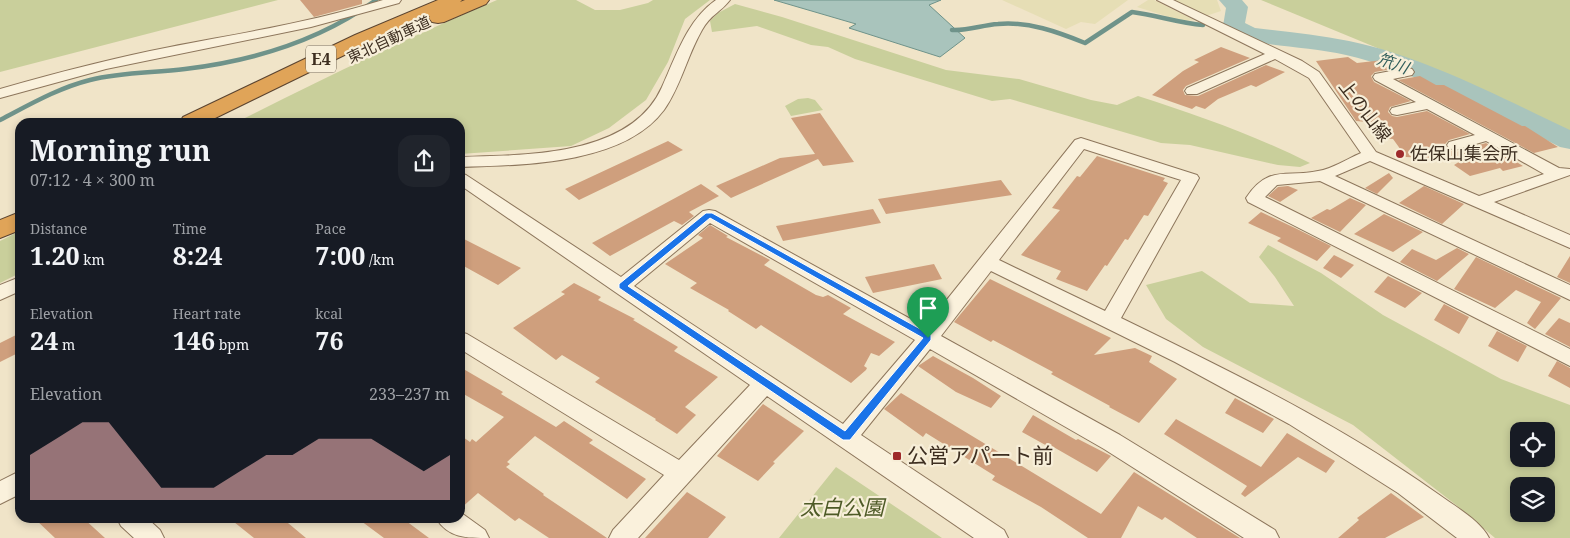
<!DOCTYPE html>
<meta charset="utf-8">
<style>
:root{--surface:#171b24;--page:#20242c;--text:#f1f3f6;--muted:#9ea1a6;--accent:#cc999b}
body{margin:0;font-family:"Noto Serif","Noto Sans JP",serif;background:var(--page);color:var(--text);height:100vh;display:flex;flex-direction:column;font-size:19px;white-space:nowrap}
*{box-sizing:border-box;margin:0}
p{font-size:16px;color:var(--muted)}
.icon{flex:none;width:28px;height:28px;fill:none;stroke:currentColor;stroke-width:2;stroke-linecap:round;stroke-linejoin:round}
.map{position:relative;flex:1;overflow:hidden}
.side{position:absolute;left:15px;top:118px;width:450px;height:405px;display:flex;flex-direction:column;background:var(--surface);border-radius:15px;box-shadow:0 2px 8px #0003}
.side>*{flex:none}
.fabs{position:absolute;left:1510px;top:422px;display:grid;gap:10px}
.fabs a{display:grid;place-items:center;width:45px;height:45px;border-radius:10px;background:var(--surface);box-shadow:0 2px 8px #0003;font-size:25px}
.pin{position:absolute;display:grid;place-items:center;width:42px;height:42px;color:#fff;margin:-51px -21px;border-radius:50% 50% 50% 0;rotate:-45deg;box-shadow:0 0 5px #0007}
.pin .icon{rotate:45deg}
.round{display:grid;place-items:center;flex:none;width:52px;height:52px;border-radius:15px;background:var(--page)}
.head{display:flex;align-items:center;justify-content:space-between;height:85px;padding:0 15px}
h1{font-size:28px;font-weight:700;line-height:38px}
.stats{display:grid;grid-template-columns:repeat(3,1fr);gap:8px;height:85px;padding:5px 15px}
.stats div{display:grid;align-content:center}
.stats b{font-size:25px;font-weight:700}
.stats small{font-size:14px;font-weight:400}
.stats p{font-size:14px}
.chart{height:140px;padding:10px 15px}
.chart p{display:flex;justify-content:space-between}
.chart svg{width:100%;height:90px;margin-top:5px;fill:var(--accent);opacity:.7}
.map>svg:first-child{display:block}
.farmland{fill:#e6deb5}
.green{fill:#c9cf9b;fill-rule:evenodd}
.water{fill:#a9c4bc;stroke:#6f938a}
.lines{fill:none;stroke-linecap:round;stroke-linejoin:round}
.stream{stroke:#6f938a;stroke-width:4.5}
.river{fill:#a9c4bc;fill-rule:evenodd}
.building{fill:#cf9f7d}
.minor-casing{stroke:#8d765c;stroke-width:2}
.highway-casing{stroke:#5b4430;stroke-width:2}
.minor{fill:#faf1dc;fill-rule:evenodd}
.highway{fill:#e0a458;fill-rule:evenodd}
.route{fill:#1a73e8;stroke:#fff;fill-rule:evenodd}
.poi-dot{fill:#9e2a2b;stroke:#f7eed8;stroke-width:2}
.labels{text-anchor:middle;stroke-width:4.5;stroke-linejoin:round;paint-order:stroke}
.far-street-label{font-size:15px;fill:#3d2e20;stroke:#f7eed8}
.shield{fill:#f7eed8;stroke:#756857;stroke-width:1}
.shield-label{font-size:16px;font-weight:bold;fill:#3d2e20}
.far-water-label{font-size:16px;font-style:italic;fill:#2f5d5a;stroke:#f7eed8}
.street-label{font-size:18px;fill:#3d2e20;stroke:#f7eed8}
.poi-label{font-size:18px;fill:#3d2e20;stroke:#f7eed8;text-anchor:start}
.near-poi-label{font-size:21px;fill:#3d2e20;stroke:#f7eed8;text-anchor:start}
.near-park-label{font-size:21px;font-style:italic;fill:#4d5a26;stroke:#f7eed8}
</style>
<div class="map">
<svg width="1570" height="538" viewBox="0 0 1570 538">
<rect width="100%" height="100%" fill="#f0e4c8"/>
<path class="farmland" d="M 1002,0 L 1128,0 L 1095,24 L 1081,22 L 1066,29 Z
M 1148,0 L 1154,0 L 1194,20 L 1182,21 L 1137,7 Z
M 1171,0 L 1217,0 L 1221,11 L 1206,16 Z"/>
<path class="green" d="M 0,0 L 278,0 L 0,72 Z
M 497,0 L 576,0 L 595,10 L 620,10 L 648,3 L 653,0 L 710,0 L 685,19 L 668,62 L 646,100 L 609,128 L 571,146 L 460,154 L 460,122 L 237,122 C 322,79 409,37 497,0 Z
M 1261,0 L 1570,0 L 1570,136 L 1387,52 Z
M 735,4 L 782,17 L 946,70 L 1019,79 L 1091,100 L 1117,105 L 1138,96 C 1197,115 1254,135 1310,163 L 1300,167 L 1278,165 L 1190,145 L 1161,143 L 1010,99 L 992,101 L 855,59 L 828,47 L 811,45 L 757,26 L 712,32 L 710,21 L 718,13 Z
M 808,98 L 815,100 L 823,110 L 791,116 L 785,106 L 798,99 Z
M 20,231 L 20,273 L 0,283 L 0,241 Z
M 1268,245 L 1321,273 L 1383,315 L 1501,379 L 1570,405 L 1570,538 L 1495,538 L 1456,505 L 1353,425 L 1203,347 L 1166,319 L 1146,285 L 1202,271 L 1250,303 L 1294,306 L 1275,277 L 1259,257 ZM 1519,431 L 1546,431 L 1546,459 L 1519,459 ZM 1519,486 L 1546,486 L 1546,514 L 1519,514 Z
M 836,467 L 942,538 L 779,538 Z"/>
<path class="water" d="M 774,0 L 941,0 L 929,5 L 965,38 L 940,57 L 849,28 L 856,24 Z"/>
<g class="lines">
<path class="stream" d="M 1223,25 L 1234,26
M 952,30 C 968,31 982,25 998,24 C 1028,21 1058,32 1085,43 L 1132,12 C 1156,15 1179,23 1203,25
M 0,120 C 29,105 58,88 90,80 C 121,72 153,73 185,69 C 252,61 321,40 376,0"/>
<path class="river" d="M 1219,0 L 1242,0 L 1248,7 L 1245,23 L 1255,28 C 1286,32 1318,35 1349,41 C 1423,56 1502,98 1570,130 L 1570,149 L 1560,147 C 1494,114 1418,72 1346,55 C 1312,47 1275,47 1241,39 L 1226,31 L 1223,26 L 1226,8 Z"/>
</g>
<path class="building" d="M 300,0 L 362,0 L 362,4 L 314,17 Z
M 1221,47 L 1250,58 L 1186,86 L 1183,90 L 1185,95 L 1198,96 L 1266,65 L 1285,72 L 1256,87 L 1251,85 L 1218,99 L 1205,109 L 1196,106 L 1192,109 L 1152,95 L 1183,71 L 1199,62 L 1194,60 Z
M 1348,57 L 1357,63 L 1383,60 L 1398,68 L 1375,72 L 1371,76 L 1374,82 L 1411,101 L 1390,107 L 1388,112 L 1392,116 L 1397,117 L 1427,111 L 1470,134 L 1449,140 L 1445,144 L 1448,150 L 1456,152 L 1486,143 L 1523,166 L 1503,171 L 1500,168 L 1470,176 L 1454,165 L 1462,160 L 1406,157 L 1393,139 L 1375,138 L 1367,122 L 1356,121 L 1316,61 Z
M 1420,76 L 1436,85 L 1444,85 L 1522,126 L 1525,126 L 1558,147 L 1534,153 L 1398,80 Z
M 820,113 L 854,162 L 823,166 L 818,159 L 731,198 L 716,186 L 780,158 L 815,154 L 791,118 Z
M 668,141 L 683,150 L 579,200 L 565,189 Z
M 1097,156 L 1165,178 L 1163,181 L 1168,183 L 1148,216 L 1144,215 L 1128,240 L 1125,239 L 1107,266 L 1105,265 L 1087,291 L 1056,279 L 1061,271 L 1021,255 L 1060,210 L 1052,208 L 1077,176 L 1080,177 Z
M 1389,173 L 1393,178 L 1377,194 L 1365,188 Z
M 1001,180 L 1012,195 L 886,214 L 878,199 Z
M 701,184 L 719,196 L 689,212 L 694,216 L 682,225 L 674,221 L 610,256 L 592,243 Z
M 1288,186 L 1298,190 L 1280,202 L 1268,196 L 1278,187 Z
M 1424,186 L 1464,204 L 1442,224 L 1399,203 Z
M 1350,198 L 1366,205 L 1340,232 L 1311,218 L 1327,209 L 1330,210 Z
M 873,209 L 881,223 L 783,241 L 776,226 Z
M 1261,212 L 1295,228 L 1331,246 L 1317,261 L 1277,241 L 1281,238 L 1248,223 Z
M 1384,214 L 1423,232 L 1393,252 L 1354,234 Z
M 710,225 L 728,236 L 726,237 L 770,260 L 764,265 L 816,295 L 823,297 L 828,295 L 851,308 L 843,314 L 895,342 L 879,356 L 871,353 L 864,366 L 867,368 L 866,370 L 851,383 L 761,325 L 756,329 L 728,311 L 729,310 L 690,288 L 697,283 L 665,264 L 703,238 L 698,235 Z
M 460,237 L 521,268 L 498,285 L 460,264 Z
M 1457,248 L 1469,254 L 1437,281 L 1400,262 L 1412,249 L 1436,260 Z
M 1334,255 L 1354,265 L 1341,278 L 1323,268 Z
M 1570,256 L 1570,283 L 1557,277 Z
M 1476,257 L 1561,298 L 1535,329 L 1527,323 L 1541,302 L 1516,290 L 1495,308 L 1454,289 Z
M 934,264 L 942,279 L 873,293 L 865,277 Z
M 1388,276 L 1422,293 L 1405,308 L 1374,292 Z
M 990,279 L 1111,338 L 1094,355 L 1135,348 L 1152,356 L 1149,362 L 1177,379 L 1139,423 L 1109,407 L 1110,406 L 1051,374 L 1053,372 L 993,340 L 991,342 L 954,322 Z
M 574,283 L 601,297 L 598,300 L 635,319 L 633,320 L 678,347 L 674,351 L 718,377 L 685,407 L 696,415 L 677,434 L 655,420 L 656,419 L 595,382 L 600,378 L 562,355 L 556,360 L 513,328 L 565,294 L 561,292 Z
M 1444,304 L 1469,317 L 1459,334 L 1434,320 Z
M 1559,318 L 1570,323 L 1570,347 L 1545,334 Z
M 1497,331 L 1527,346 L 1518,362 L 1488,346 Z
M 20,333 L 20,352 L 0,362 L 0,343 Z
M 933,356 L 973,378 L 1001,396 L 991,408 L 956,392 L 918,366 Z
M 1557,361 L 1570,368 L 1570,388 L 1548,376 Z
M 460,367 L 503,392 L 501,394 L 556,427 L 564,421 L 593,440 L 589,443 L 646,479 L 627,499 L 535,436 L 507,462 L 510,464 L 506,467 L 544,494 L 543,495 L 607,538 L 549,538 L 519,518 L 515,521 L 478,493 L 460,509 L 460,435 L 470,442 L 472,439 L 476,442 L 504,417 L 460,392 Z
M 901,393 L 1101,514 L 1134,472 L 1240,538 L 1197,538 L 1165,517 L 1162,520 L 1138,506 L 1121,538 L 1088,538 L 1041,507 L 992,480 L 995,476 L 926,433 L 923,437 L 884,409 Z
M 1235,398 L 1274,419 L 1263,433 L 1225,413 Z
M 763,404 L 804,431 L 773,462 L 775,463 L 758,481 L 717,456 Z
M 1033,415 L 1076,440 L 1078,439 L 1111,456 L 1097,472 L 1050,445 L 1049,447 L 1022,432 Z
M 1176,419 L 1261,467 L 1287,433 L 1335,461 L 1326,473 L 1298,457 L 1245,497 L 1241,494 L 1247,486 L 1164,434 Z
M 687,492 L 726,517 L 708,538 L 645,538 Z
M 1391,493 L 1424,517 L 1385,538 L 1338,538 L 1359,520 L 1357,518 Z
M 34,518 L 83,518 L 105,538 L 55,538 Z
M 229,518 L 282,518 L 306,538 L 254,538 Z
M 357,518 L 402,518 L 429,538 L 384,538 Z"/>
<g class="lines">
<defs>
<path id="minor" d="M 383,0 L 401,0 L 399,3 L 311,27 L 106,69 L 0,98 L 0,89 C 56,73 113,58 170,47 C 242,33 313,22 383,0 Z
M 716,0 L 730,0 C 721,12 710,15 702,30 C 687,56 681,86 664,110 C 623,165 522,165 460,167 L 460,157 C 525,155 631,157 662,87 C 676,56 688,19 716,0 Z
M 1157,0 L 1173,0 L 1302,61 L 1319,72 L 1376,152 L 1479,196 L 1544,174 L 1486,141 L 1455,150 L 1449,148 L 1447,145 L 1449,142 L 1475,135 L 1427,109 L 1397,115 L 1392,114 L 1390,111 L 1392,108 L 1416,102 L 1375,80 L 1373,77 L 1375,74 L 1407,68 L 1412,69 L 1414,72 L 1412,75 L 1393,79 L 1559,168 L 1570,169 L 1570,175 L 1494,202 L 1570,235 L 1570,248 L 1370,161 L 1335,176 L 1570,285 L 1570,300 L 1320,181 L 1277,185 L 1265,197 L 1570,349 L 1570,366 L 1248,202 L 1246,198 C 1269,164 1285,178 1318,171 C 1332,169 1347,159 1361,153 L 1309,78 L 1275,59 L 1197,94 L 1187,94 L 1185,91 L 1187,88 L 1265,54 Z
M 1081,138 L 1197,175 L 1199,178 L 1121,318 C 1230,371 1339,424 1438,494 C 1453,505 1481,521 1489,538 L 1457,538 L 1398,493 L 1289,424 L 1175,362 L 991,271 L 941,336 L 1120,435 L 1275,530 L 1279,538 L 1244,538 L 1104,449 L 930,349 L 861,435 L 1004,530 L 1008,538 L 974,538 L 767,396 L 638,538 L 609,538 L 613,530 L 664,475 L 460,349 L 460,332 L 467,334 L 679,460 L 750,385 L 460,185 L 460,173 L 466,175 L 621,277 L 703,211 L 709,210 L 715,211 L 925,327 L 1075,140 ZM 1084,149 L 1181,180 L 1105,311 L 999,260 ZM 710,223 L 915,340 L 843,424 L 634,286 Z
M 20,277 L 20,291 L 0,300 L 0,285 Z
M 20,471 L 20,494 L 0,504 L 0,481 Z
M 460,512 L 485,530 L 489,538 C 466,538 448,538 436,518 L 460,518 Z
M 117,518 L 147,518 L 160,530 L 164,538 L 134,538 L 121,526 Z"/>
<path id="highway" d="M 438,0 L 462,0 L 460,2 L 465,0 L 489,0 L 486,4 L 444,22 L 438,23 L 432,22 L 429,18 L 430,16 L 369,43 L 207,122 L 180,122 L 183,117 L 355,35 Z
M 20,212 L 20,230 L 0,238 L 0,220 Z"/>
</defs>
<use href="#minor" class="minor-casing"/>
<use href="#highway" class="highway-casing"/>
<use href="#minor" class="minor"/>
<use href="#highway" class="highway"/>
</g>
<path class="route" d="M 706,213 L 712,213 L 931,335 L 931,340 L 850,440 L 843,440 L 619,288 L 619,284 ZM 710,218 L 923,338 L 845,431 L 628,286 Z"/>
<g class="poi-dot">
<circle cx="1400" cy="154" r="5"/>
<rect x="892" y="451" width="10" height="10" rx="2.5"/>
</g>
<g class="labels">
<g class="far-street-label">
<text transform="translate(389 40) rotate(-25)" y="5">東北自動車道</text>
</g>
<rect class="shield" x="306" y="45.5" width="30" height="27" rx="4"/>
<g class="shield-label">
<text x="321" y="65">E4</text>
</g>
<g class="far-water-label">
<text transform="translate(1393 63) rotate(19)" y="6">笊川</text>
</g>
<g class="street-label">
<text transform="translate(1365 111) rotate(52)" y="6">上の山線</text>
</g>
<g class="poi-label">
<text x="1410" y="160">佐保山集会所</text>
</g>
<g class="near-poi-label">
<text x="907" y="463">公営アパート前</text>
</g>
<g class="near-park-label">
<text x="842" y="515">太白公園</text>
</g>
</g>
</svg>
<div class="fabs">
<a><svg class="icon" aria-label="locate" viewBox="0 0 24 24"><circle cx="12" cy="12" r="6"/><path d="M12 2v4M12 18v4M2 12h4M18 12h4"/></svg></a>
<a><svg class="icon" aria-label="layers" viewBox="0 0 24 24"><path d="M12 4l9 5-9 5-9-5zM3 14l9 5 9-5"/></svg></a>
</div>
<div class="pin" style="left:928px;top:338px;background:#1e9e55"><svg class="icon" aria-label="arrive" viewBox="0 0 24 24"><path d="M6 21V4h12l-3 4 3 4H6"/></svg></div>
<section class="side">
<div class="head"><div><h1>Morning run</h1><p>07:12 · 4 × 300 m</p></div><a class="round"><svg class="icon" aria-label="share" viewBox="0 0 24 24"><path d="M12 15V3M7 8l5-5 5 5M5 13v7h14v-7"/></svg></a></div>
<div class="stats">
<div><p>Distance</p><b>1.20<small> km</small></b></div>
<div><p>Time</p><b>8:24</b></div>
<div><p>Pace</p><b>7:00<small> /km</small></b></div>
</div>
<div class="stats">
<div><p>Elevation</p><b>24<small> m</small></b></div>
<div><p>Heart rate</p><b>146<small> bpm</small></b></div>
<div><p>kcal</p><b>76</b></div>
</div>
<div class="chart"><p><span>Elevation</span>233–237 m</p>
<svg viewBox="0 0 160 44" preserveAspectRatio="none"><path d="M0 44V22L10 14L20 6L30 6L40 22L50 38L60 38L70 38L80 30L90 22L100 22L110 14L120 14L130 14L140 22L150 30L160 22V44z"/></svg>
</div>
</section>
</div>
